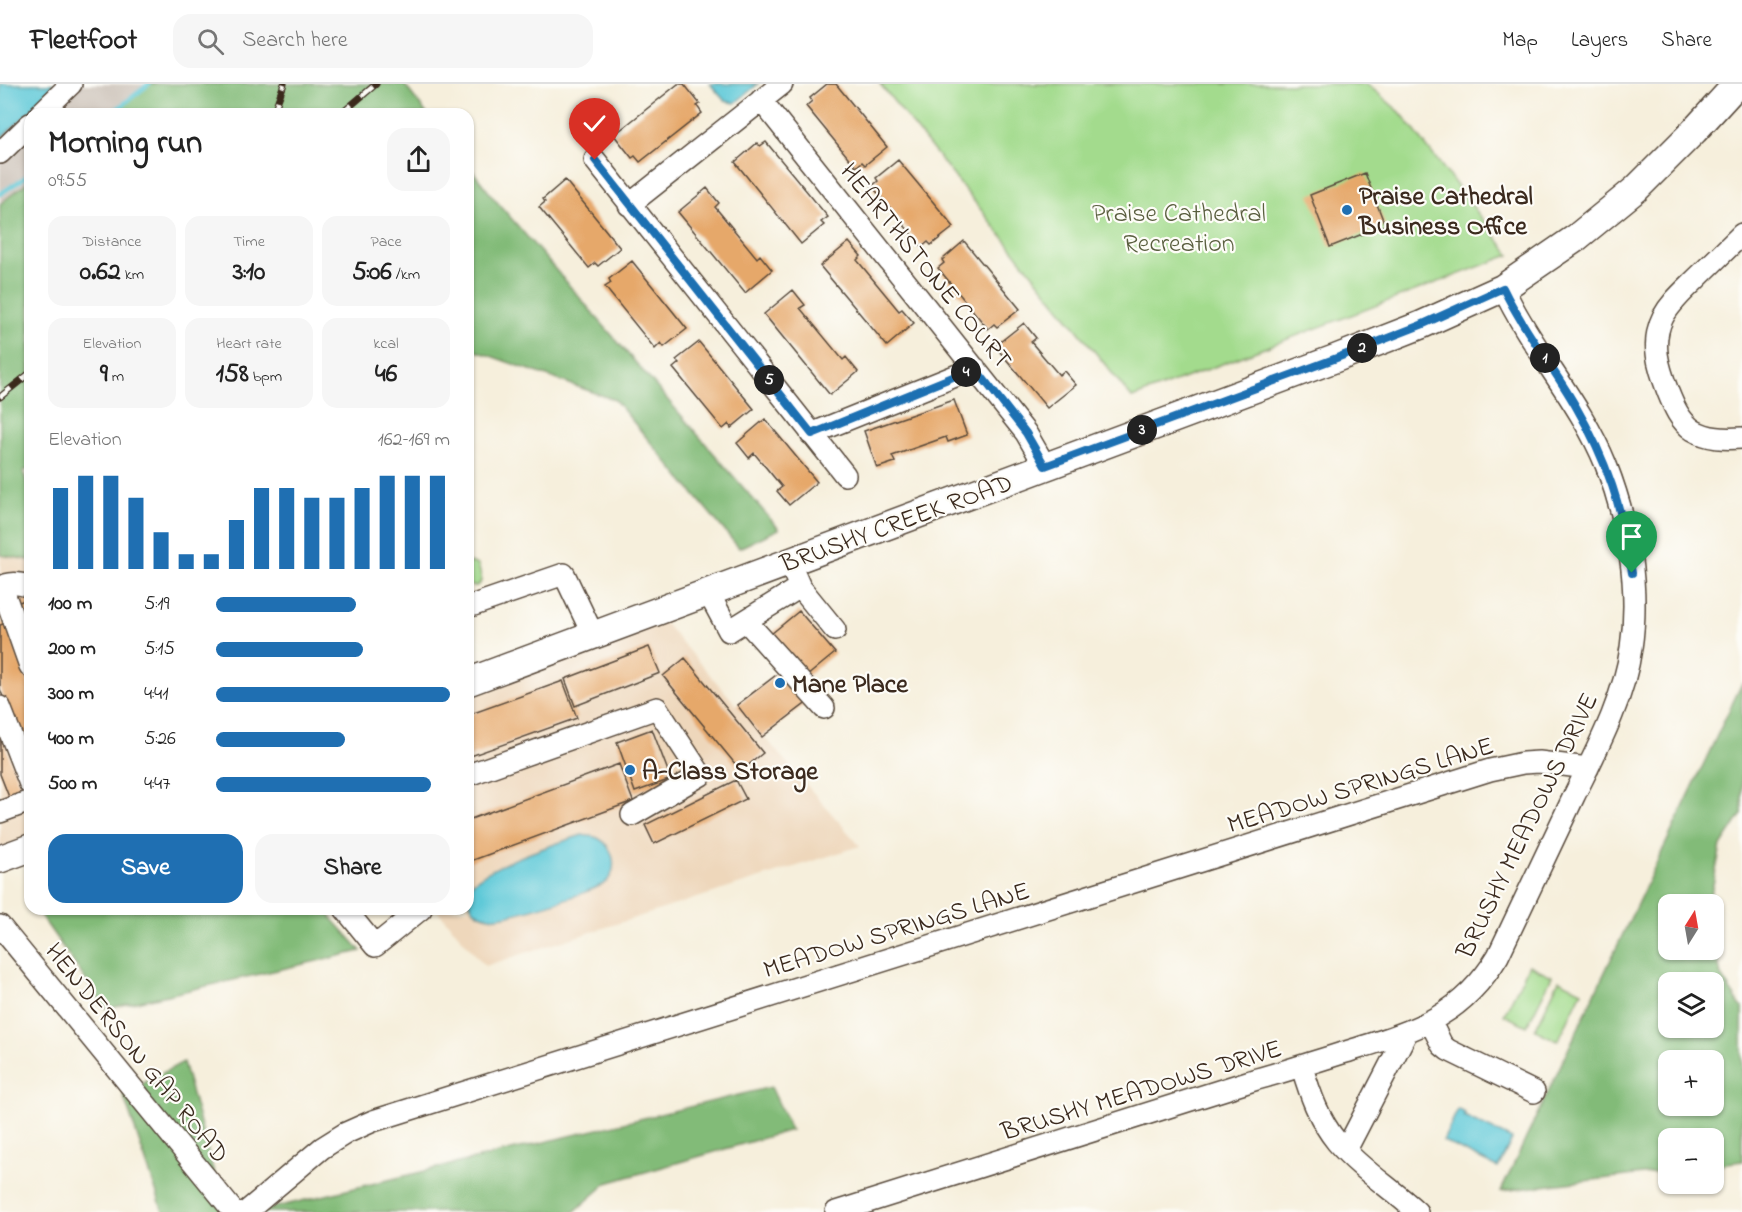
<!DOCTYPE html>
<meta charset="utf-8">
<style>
:root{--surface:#fff;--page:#f6f6f6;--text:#222;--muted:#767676;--line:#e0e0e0;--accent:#1f6fb2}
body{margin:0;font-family:"Indie Flower",sans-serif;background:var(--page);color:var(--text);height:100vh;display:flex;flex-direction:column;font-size:22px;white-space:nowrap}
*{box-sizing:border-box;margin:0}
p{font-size:20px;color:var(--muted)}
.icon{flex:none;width:33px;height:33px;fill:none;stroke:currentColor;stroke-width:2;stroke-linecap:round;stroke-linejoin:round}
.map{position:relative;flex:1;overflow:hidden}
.side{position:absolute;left:24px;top:24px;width:450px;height:807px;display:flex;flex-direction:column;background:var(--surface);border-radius:18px;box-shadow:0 2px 4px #0004}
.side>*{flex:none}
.needle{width:39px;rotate:11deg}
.fabs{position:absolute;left:1658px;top:810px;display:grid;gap:12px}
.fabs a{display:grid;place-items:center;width:66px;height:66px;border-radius:12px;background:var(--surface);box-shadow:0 2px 4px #0004;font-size:30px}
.pin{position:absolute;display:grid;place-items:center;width:51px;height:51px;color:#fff;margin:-62px -26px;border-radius:50% 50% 50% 0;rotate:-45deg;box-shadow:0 0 6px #0007}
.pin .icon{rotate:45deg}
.km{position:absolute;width:30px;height:30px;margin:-15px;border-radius:50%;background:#222;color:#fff;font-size:16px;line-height:30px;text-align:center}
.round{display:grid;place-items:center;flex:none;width:63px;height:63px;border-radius:18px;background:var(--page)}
.overview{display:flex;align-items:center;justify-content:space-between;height:102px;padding:0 24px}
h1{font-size:33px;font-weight:700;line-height:45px}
.stats{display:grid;grid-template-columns:repeat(3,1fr);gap:9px;height:102px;padding:6px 24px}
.stats div{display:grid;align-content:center;border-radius:15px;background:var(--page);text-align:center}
.stats b{font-size:26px;font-weight:700}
.stats small{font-size:16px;font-weight:400}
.stats p{font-size:16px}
.chart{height:168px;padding:12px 24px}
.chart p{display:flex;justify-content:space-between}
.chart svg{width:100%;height:108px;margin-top:6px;stroke:var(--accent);stroke-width:6}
.primary-button{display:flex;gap:12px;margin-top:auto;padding:12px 24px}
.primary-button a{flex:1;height:69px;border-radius:18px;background:var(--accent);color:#fff;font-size:24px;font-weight:700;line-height:69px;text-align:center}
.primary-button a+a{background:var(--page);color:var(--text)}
ul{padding:0 24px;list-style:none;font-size:20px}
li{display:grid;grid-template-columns:96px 72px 1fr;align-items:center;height:45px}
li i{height:15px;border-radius:8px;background:var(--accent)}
header{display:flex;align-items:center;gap:36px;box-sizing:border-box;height:84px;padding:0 30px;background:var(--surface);border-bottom:2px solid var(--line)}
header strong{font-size:28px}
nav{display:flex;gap:33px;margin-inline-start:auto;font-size:21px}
.search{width:420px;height:54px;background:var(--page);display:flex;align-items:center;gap:15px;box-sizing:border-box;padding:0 21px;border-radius:18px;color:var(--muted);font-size:22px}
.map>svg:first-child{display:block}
.built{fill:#eed7bb}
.industrial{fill:#ccc2b9}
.green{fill:#a3db8d;stroke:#6f8256;stroke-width:1.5}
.forest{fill:#82bb78;stroke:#5e724b;stroke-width:1.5;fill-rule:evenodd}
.water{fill:#5ec9d8;stroke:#4c7a7b;stroke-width:1.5}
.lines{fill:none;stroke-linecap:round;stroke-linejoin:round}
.stream{stroke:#5ec9d8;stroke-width:4.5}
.building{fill:#e6a86b}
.minor-casing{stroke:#57483a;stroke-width:24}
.major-casing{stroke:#57483a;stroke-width:30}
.minor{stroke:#fff;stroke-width:21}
.major{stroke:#fff;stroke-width:27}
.rail-casing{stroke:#3b2a1e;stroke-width:7}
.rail{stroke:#fdfcf7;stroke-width:4.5;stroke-dasharray:14;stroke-linecap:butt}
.route-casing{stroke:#fff;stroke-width:12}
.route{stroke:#1f6fb2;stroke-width:8}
.poi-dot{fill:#1f6fb2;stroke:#fdfcf7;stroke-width:2}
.labels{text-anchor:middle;stroke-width:4.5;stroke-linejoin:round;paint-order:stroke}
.poi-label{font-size:26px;font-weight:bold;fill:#3b2a1e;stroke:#fdfcf7;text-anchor:start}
.park-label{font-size:26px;fill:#5a5f3f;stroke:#fdfcf7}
.street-label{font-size:26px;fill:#3b2a1e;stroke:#fdfcf7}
</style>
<header>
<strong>Fleetfoot</strong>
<div class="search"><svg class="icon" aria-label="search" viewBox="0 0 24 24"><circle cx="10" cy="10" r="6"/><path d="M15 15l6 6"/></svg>Search here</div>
<nav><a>Map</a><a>Layers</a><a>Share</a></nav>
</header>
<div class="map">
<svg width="1742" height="1128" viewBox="0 0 1742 1128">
<rect width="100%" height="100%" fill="#fdfcf7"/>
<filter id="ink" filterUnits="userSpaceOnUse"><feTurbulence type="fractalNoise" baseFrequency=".0167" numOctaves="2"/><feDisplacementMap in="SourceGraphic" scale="12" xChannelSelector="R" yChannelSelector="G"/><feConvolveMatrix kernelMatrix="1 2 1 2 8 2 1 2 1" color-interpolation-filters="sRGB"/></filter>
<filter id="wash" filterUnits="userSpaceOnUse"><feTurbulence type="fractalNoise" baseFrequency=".008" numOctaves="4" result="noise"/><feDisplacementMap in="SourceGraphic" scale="24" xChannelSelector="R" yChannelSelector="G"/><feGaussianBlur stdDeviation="1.35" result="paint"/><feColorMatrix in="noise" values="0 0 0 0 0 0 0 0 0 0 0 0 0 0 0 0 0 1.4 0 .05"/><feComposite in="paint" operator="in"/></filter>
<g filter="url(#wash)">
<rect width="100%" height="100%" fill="#f6efdc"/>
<path class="built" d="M 0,471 L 30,476 L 30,753 L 0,764 Z
M 662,536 L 860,762 L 485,882 L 436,825 L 468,825 L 468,610 Z"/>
<path class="industrial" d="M 0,0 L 151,0 L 113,30 L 30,30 L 30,96 L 0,120 Z"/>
<path class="green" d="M 880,0 L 1367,0 L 1401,29 L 1510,171 L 1132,314 Z
M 470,478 L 478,481 C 481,491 486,506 468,501 L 468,479 Z
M 1529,881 L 1552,892 L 1527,942 L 1504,931 Z
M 1559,896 L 1582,907 L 1558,957 L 1535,946 Z"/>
<path class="forest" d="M 151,0 L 404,0 L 427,30 L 113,30 Z
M 468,81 L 492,112 L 779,445 L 739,464 L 615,316 L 468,264 Z
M 30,96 L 30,385 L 23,387 L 30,408 L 30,476 L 0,471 L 0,120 Z
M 1742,599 L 1742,730 L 1721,762 L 1709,820 L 1668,820 L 1668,866 L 1713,866 L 1713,850 L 1721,892 L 1742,924 L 1742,1077 L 1713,1081 L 1713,1054 L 1668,1054 L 1668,1087 L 1501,1107 ZM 1668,898 L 1713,898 L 1713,944 L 1668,944 ZM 1713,976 L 1713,1022 L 1668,1022 L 1668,976 Z
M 36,825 L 324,825 L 361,867 L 106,925 Z
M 183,978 L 225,1128 L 163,1128 L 123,1010 Z
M 771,1003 L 791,1046 L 607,1099 L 574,1128 L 256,1128 Z"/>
<path class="water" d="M 0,0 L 54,0 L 41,17 L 0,55 Z
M 710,0 L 758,0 L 735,19 L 725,17 Z
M 582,751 C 586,752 591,752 595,753 C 613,759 620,785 606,798 C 597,807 500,837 489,833 C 471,829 468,819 468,803 C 488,781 552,761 582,751 Z
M 1458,1025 L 1465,1029 L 1464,1032 L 1512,1055 L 1498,1084 L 1443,1057 Z"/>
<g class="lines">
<path class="stream" d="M 111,30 L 149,0
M 0,110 L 30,90"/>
</g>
<g id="blocks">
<path class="building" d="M 678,0 L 684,0 L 700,20 L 697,22 L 702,29 L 640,78 L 635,72 L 632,74 L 614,51 Z
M 827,0 L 836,0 L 887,63 L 865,81 L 862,78 L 856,83 L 806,22 L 812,17 L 810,14 Z
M 766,58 L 828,133 L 821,138 L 824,141 L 801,160 L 735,78 L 757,59 L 760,62 Z
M 898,76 L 954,143 L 931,161 L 928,158 L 922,163 L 872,102 L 878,97 L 876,94 Z
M 1365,89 L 1385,141 L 1330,163 L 1310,111 Z
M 565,96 L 620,164 L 598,182 L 595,179 L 589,184 L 539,123 L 545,118 L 543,115 Z
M 707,104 L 719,119 L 715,123 L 757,174 L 760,171 L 772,186 L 745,209 L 678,128 Z
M 964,157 L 1020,225 L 997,243 L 994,240 L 988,245 L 938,184 L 944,179 L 942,176 Z
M 849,158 L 861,172 L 857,176 L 899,227 L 902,225 L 914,239 L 887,262 L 820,182 Z
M 632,177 L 687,245 L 664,263 L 661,259 L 655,265 L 605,203 L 611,199 L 609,195 Z
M 793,206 L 805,221 L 800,224 L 843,276 L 846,273 L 858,288 L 830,311 L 764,230 Z
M 1024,239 L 1036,254 L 1031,258 L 1059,291 L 1064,287 L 1076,301 L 1047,324 L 995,262 Z
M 699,258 L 754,325 L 731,344 L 729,340 L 723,345 L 673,284 L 679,279 L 676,276 Z
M 954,316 L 967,351 L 948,358 L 946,353 L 892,372 L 895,378 L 877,384 L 864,347 Z
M 765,335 L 817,398 L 789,421 L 777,407 L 782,403 L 754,369 L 749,374 L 737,359 Z
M 30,514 L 30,562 L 14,520 Z
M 799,527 L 835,569 L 807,592 L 771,550 Z
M 6,539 L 30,604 L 30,685 L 0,605 L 0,541 Z
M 649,563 L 660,589 L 575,622 L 565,595 Z
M 685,574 L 763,669 L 741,687 L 663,592 Z
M 784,585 L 809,617 L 762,653 L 737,621 Z
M 563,597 L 577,634 L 468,673 L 468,631 Z
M 652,645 L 671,695 L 635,708 L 617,658 Z
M 0,649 L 22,708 L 9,713 L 0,690 Z
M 619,680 L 633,717 L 468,778 L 468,736 Z
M 736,696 L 746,715 L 654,760 L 645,741 Z"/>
</g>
</g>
<g filter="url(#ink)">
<use href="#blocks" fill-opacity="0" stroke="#57483a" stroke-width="1.5"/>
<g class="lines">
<defs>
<path id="minor" d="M 761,16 L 1026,349 L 1045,382
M 40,30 L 71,0
M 0,69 L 30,40
M 595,76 L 845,391
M 629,121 L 782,0
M 1742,150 C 1727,165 1711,180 1696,195 C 1684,207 1671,218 1663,233 C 1650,259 1659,284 1668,308 C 1674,323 1680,337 1693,346 C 1708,355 1725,355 1742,354
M 811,350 L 975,284
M 2,503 L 30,582
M 800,503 L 835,546
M 0,504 C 9,498 20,499 30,503
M 708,508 L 729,547 L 800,503 L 789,478
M 468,523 L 564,490 L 593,551
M 746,537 L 824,624
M 0,623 L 30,700
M 468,691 L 657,624 L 701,691 L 632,731
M 0,728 L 30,717
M 345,825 L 375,862 L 421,825
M 0,842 L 234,1128
M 1430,937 L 1442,961 L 1448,966 L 1534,1008
M 1302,983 C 1310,1010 1319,1036 1337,1058 C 1360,1085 1391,1104 1417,1128
M 1346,1066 L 1407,948
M 246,1128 L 322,1064 L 346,1049 L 373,1037 L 1490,686 L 1523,679 L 1539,678 L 1588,684
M 836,1128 L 1257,995 C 1287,987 1316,977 1346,968 C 1412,947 1460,935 1498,872 C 1524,818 1549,765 1574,712 C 1597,665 1624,615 1631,564 C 1640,503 1628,437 1606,381 C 1580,317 1532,266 1503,204"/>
<path id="major" d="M 468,598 L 1334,275 L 1421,241 L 1503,204 L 1576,154 L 1636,105 L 1694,47 L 1737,0
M 0,775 L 30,764"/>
</defs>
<use href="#minor" class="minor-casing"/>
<use href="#major" class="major-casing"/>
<use href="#minor" class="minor"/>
<use href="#major" class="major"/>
<defs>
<path id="rail" d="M 273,30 L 284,0
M 341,30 L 376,0
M 0,313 L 30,289"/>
</defs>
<use href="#rail" class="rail-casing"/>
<use href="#rail" class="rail"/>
</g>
</g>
<g class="lines" filter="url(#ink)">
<defs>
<path id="route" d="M 595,76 L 812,350 L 975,284 L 1026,349 L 1045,382 L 1334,275 L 1421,241 L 1503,204 C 1523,246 1552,281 1575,321 C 1607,376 1623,425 1632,489"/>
</defs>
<use href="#route" class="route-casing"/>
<use href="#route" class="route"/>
</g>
<g class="poi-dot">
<circle cx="1347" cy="126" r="6"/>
<circle cx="780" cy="599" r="6"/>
<circle cx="630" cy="686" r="6"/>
</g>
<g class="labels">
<g class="poi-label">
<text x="1359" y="120">Praise Cathedral<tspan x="1359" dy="30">Business Office</tspan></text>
<text x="792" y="608">Mane Place</text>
<text x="642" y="695">A-Class Storage</text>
</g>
<g class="park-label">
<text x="1179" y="137">Praise Cathedral<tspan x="1179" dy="30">Recreation</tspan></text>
</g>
<g class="street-label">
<text transform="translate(927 181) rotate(51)" y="9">HEARTHSTONE COURT</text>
<text transform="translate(896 438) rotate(-20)" y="9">BRUSHY CREEK ROAD</text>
<text transform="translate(1360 700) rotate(-17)" y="9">MEADOW SPRINGS LANE</text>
<text transform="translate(1526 741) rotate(-64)" y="9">BRUSHY MEADOWS DRIVE</text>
<text transform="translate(896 845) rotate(-17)" y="9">MEADOW SPRINGS LANE</text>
<text transform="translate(138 968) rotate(51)" y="9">HENDERSON GAP ROAD</text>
<text transform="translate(1141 1005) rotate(-17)" y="9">BRUSHY MEADOWS DRIVE</text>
</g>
</g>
</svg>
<div class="fabs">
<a><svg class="needle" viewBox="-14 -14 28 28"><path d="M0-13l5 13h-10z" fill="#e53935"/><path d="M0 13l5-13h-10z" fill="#767676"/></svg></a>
<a><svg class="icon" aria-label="layers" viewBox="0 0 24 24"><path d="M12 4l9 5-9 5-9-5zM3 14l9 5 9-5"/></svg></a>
<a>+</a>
<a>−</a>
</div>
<div class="pin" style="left:1632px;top:489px;background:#1e9e55"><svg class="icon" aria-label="arrive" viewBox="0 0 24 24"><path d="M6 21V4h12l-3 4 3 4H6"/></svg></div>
<div class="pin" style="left:595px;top:76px;background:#d93025"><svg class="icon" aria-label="check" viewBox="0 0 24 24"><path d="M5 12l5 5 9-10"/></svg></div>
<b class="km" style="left:1545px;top:274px">1</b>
<b class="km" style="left:1362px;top:264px">2</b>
<b class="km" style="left:1142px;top:346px">3</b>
<b class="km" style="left:966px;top:288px">4</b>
<b class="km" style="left:769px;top:296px">5</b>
<section class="side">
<div class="overview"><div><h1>Morning run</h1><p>09:55</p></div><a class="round"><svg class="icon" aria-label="share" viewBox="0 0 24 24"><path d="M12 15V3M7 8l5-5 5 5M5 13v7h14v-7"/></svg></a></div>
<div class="stats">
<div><p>Distance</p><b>0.62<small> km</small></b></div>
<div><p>Time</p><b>3:10</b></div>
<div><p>Pace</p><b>5:06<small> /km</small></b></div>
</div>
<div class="stats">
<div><p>Elevation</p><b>9<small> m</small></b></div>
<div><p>Heart rate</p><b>158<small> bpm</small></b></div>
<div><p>kcal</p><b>46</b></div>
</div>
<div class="chart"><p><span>Elevation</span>162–169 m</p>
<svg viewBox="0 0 160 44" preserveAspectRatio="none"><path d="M5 44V11M15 44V6M25 44V6M35 44V15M45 44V29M55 44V38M65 44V38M75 44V24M85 44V11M95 44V11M105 44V15M115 44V15M125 44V11M135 44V6M145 44V6M155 44V6"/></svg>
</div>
<ul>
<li><b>100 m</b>5:19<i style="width:60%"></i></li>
<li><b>200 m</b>5:15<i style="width:63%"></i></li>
<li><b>300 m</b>4:41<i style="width:100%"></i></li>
<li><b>400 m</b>5:26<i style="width:55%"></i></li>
<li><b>500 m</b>4:47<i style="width:92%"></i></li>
</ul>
<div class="primary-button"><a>Save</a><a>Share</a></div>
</section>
</div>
